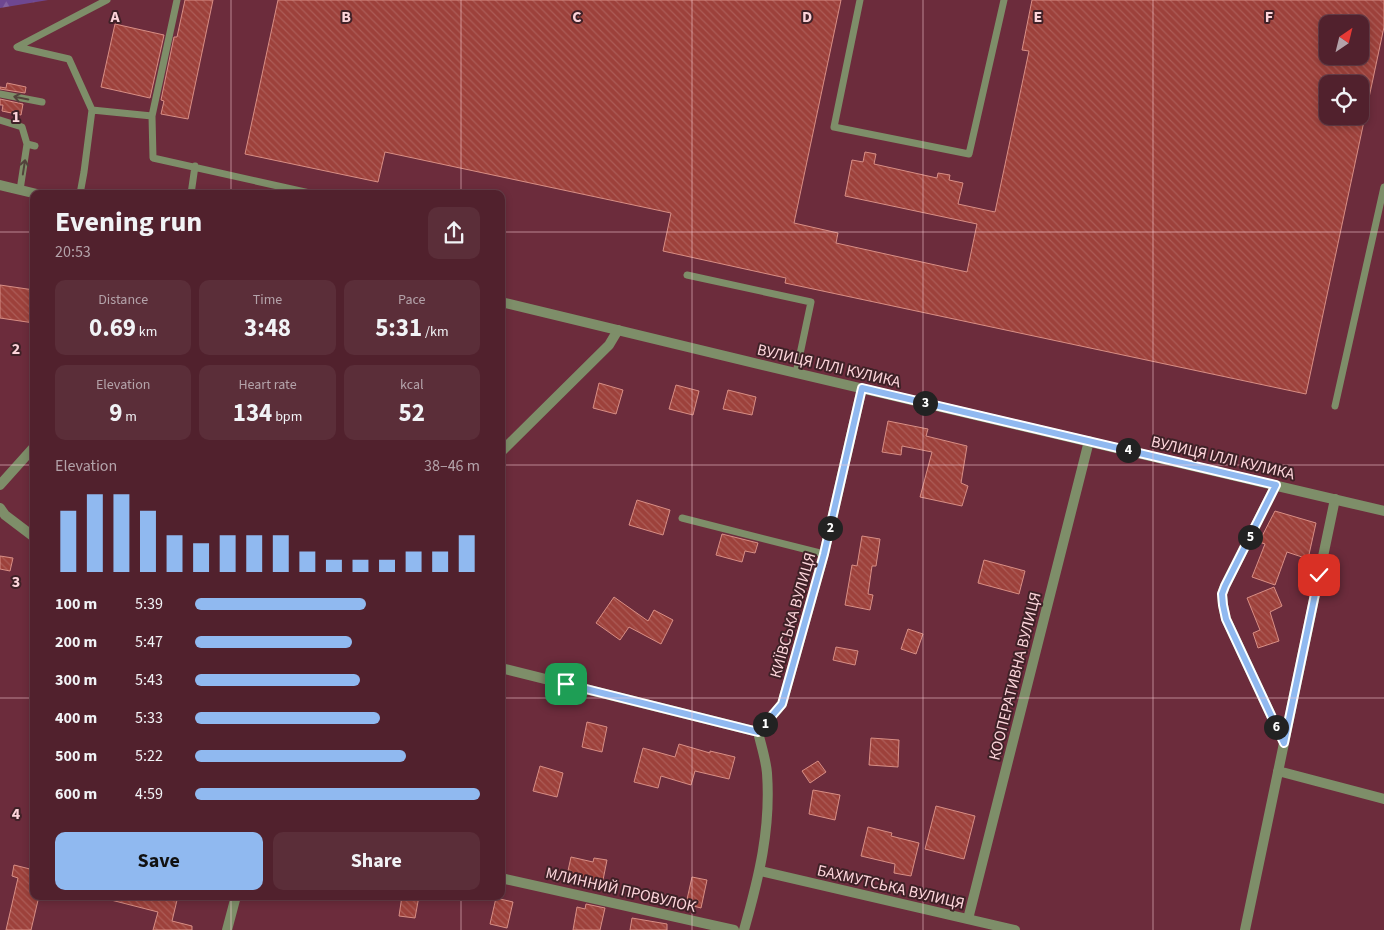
<!DOCTYPE html>
<meta charset="utf-8">
<style>
:root{--surface:#51212d;--page:#5b2e39;--text:#f1f3f6;--muted:#b4a3aa;--line:#673e49;--accent:#90b9f0}
body{margin:0;font-family:"Source Sans 3",sans-serif;background:var(--page);color:var(--text);height:100vh;display:flex;flex-direction:column;font-size:19px;white-space:nowrap}
*{box-sizing:border-box;margin:0}
p{font-size:16px;color:var(--muted)}
.icon{flex:none;width:28px;height:28px;fill:none;stroke:currentColor;stroke-width:2;stroke-linecap:round;stroke-linejoin:round}
.map{position:relative;flex:1;overflow:hidden}
.drawer{position:absolute;left:30px;top:190px;width:475px;height:710px;display:flex;flex-direction:column;background:var(--surface);border-radius:10px;box-shadow:0 2px 8px #0003,0 0 0 1px var(--line)}
.drawer>*{flex:none}
.needle{width:32px;rotate:35deg}
.fabs{position:absolute;left:1319px;top:15px;display:grid;gap:10px}
.fabs a{display:grid;place-items:center;width:50px;height:50px;border-radius:10px;background:var(--surface);box-shadow:0 2px 8px #0003,0 0 0 1px var(--line);font-size:25px}
.pin{position:absolute;display:grid;place-items:center;width:42px;height:42px;color:#fff;margin:-21px;border-radius:10px;box-shadow:0 2px 8px #0006}
.km{position:absolute;width:25px;height:25px;margin:-12px;border-radius:50%;background:#222;color:#fff;font-size:14px;line-height:25px;text-align:center}
.round{display:grid;place-items:center;flex:none;width:52px;height:52px;border-radius:10px;background:var(--page)}
.summary{display:flex;align-items:center;justify-content:space-between;height:85px;padding:0 25px}
h1{font-size:28px;font-weight:700;line-height:38px}
.figures{display:grid;grid-template-columns:repeat(3,1fr);gap:8px;height:85px;padding:5px 25px}
.figures div{display:grid;align-content:center;border-radius:10px;background:var(--page);text-align:center}
.figures b{font-size:25px;font-weight:700}
.figures small{font-size:14px;font-weight:400}
.figures p{font-size:14px}
.chart{height:140px;padding:10px 25px}
.chart p{display:flex;justify-content:space-between}
.chart svg{width:100%;height:90px;margin-top:5px;stroke:var(--accent);stroke-width:6}
.action{display:flex;gap:10px;margin-top:auto;padding:10px 25px}
.action a{flex:1;height:58px;border-radius:10px;background:var(--accent);color:#111;font-size:20px;font-weight:700;line-height:58px;text-align:center}
.action a+a{background:var(--page);color:var(--text)}
ul{padding:0 25px;list-style:none;font-size:16px}
li{display:grid;grid-template-columns:80px 60px 1fr;align-items:center;height:38px}
li i{height:12px;border-radius:6px;background:var(--accent)}
.map>svg:first-child{display:block}
.forest{fill:url(#forest-firs)}
.building{fill:url(#building-back-hatch);stroke:#d88e85;fill-rule:evenodd}
.lines{fill:none;stroke-linecap:round;stroke-linejoin:round}
.service{stroke:#7e8e69;stroke-width:7}
.minor{stroke:#7e8e69;stroke-width:10}
.tertiary{stroke:#7e8e69;stroke-width:10}
.oneway{stroke:#52423b}
.route-casing{stroke:#fff;stroke-width:10}
.route{stroke:#90b9f0;stroke-width:6}
.grid{fill:none;stroke:#fdd5db;stroke-width:1;stroke-opacity:0.55}
.labels{text-anchor:middle;stroke-width:4;stroke-linejoin:round;paint-order:stroke}
.street-label{font-size:16px;fill:#fdd5db;stroke:#3f2127}
.grid-label{font-size:16px;text-anchor:middle;font-weight:bold;fill:#fdd5db;stroke:#3f2127;stroke-width:4;stroke-linejoin:round;paint-order:stroke}
</style>
<div class="map">
<svg width="1384" height="930" viewBox="0 0 1384 930">
<defs>
<pattern id="forest-firs" width="22" height="20" patternUnits="userSpaceOnUse" patternTransform="scale(1.25)"><rect width="22" height="20" fill="#6e4791"/><path d="M5 1l3.5 6h-7zM16 11l3.5 6h-7z" fill="#8461a0"/></pattern>
<pattern id="building-back-hatch" width="6" height="6" patternUnits="userSpaceOnUse" patternTransform="scale(1.25)"><rect width="6" height="6" fill="#9d413b"/><path d="M-1 5l2 2M0 0l6 6M5-1l2 2" fill="none" stroke="#ac5c57"/></pattern>
</defs>
<rect width="100%" height="100%" fill="#6c2c3c"/>
<path class="forest" d="M 0,0 L 48,0 L 0,8 Z"/>
<path class="building" d="M 185,0 L 213,0 L 188,119 L 161,114 L 164,101 L 161,100 L 174,37 L 177,37 Z
M 278,0 L 841,0 L 794,223 L 838,233 L 836,243 L 967,272 L 977,224 L 845,196 L 852,160 L 863,162 L 865,152 L 876,154 L 874,164 L 937,178 L 938,173 L 950,175 L 949,180 L 963,183 L 958,204 L 995,212 L 1029,51 L 1022,50 L 1032,0 L 1384,0 L 1384,27 L 1306,394 L 785,283 L 786,278 L 663,251 L 671,213 L 385,152 L 378,182 L 245,154 ZM 1328,24 L 1360,24 L 1360,56 L 1328,56 ZM 1328,84 L 1360,84 L 1360,116 L 1328,116 Z
M 115,24 L 164,35 L 150,98 L 101,87 Z
M 7,83 L 26,87 L 25,93 L 0,89 L 0,87 L 6,88 Z
M 0,99 L 23,104 L 21,115 L 2,111 L 3,105 L 0,105 Z
M 0,285 L 34,290 L 34,323 L 0,318 Z
M 599,383 L 623,390 L 616,414 L 593,408 Z
M 676,385 L 699,391 L 693,415 L 669,409 Z
M 728,390 L 756,397 L 752,415 L 723,409 Z
M 888,421 L 928,429 L 926,436 L 967,446 L 961,483 L 968,486 L 962,506 L 920,497 L 932,452 L 902,446 L 901,455 L 882,452 Z
M 637,500 L 670,510 L 663,535 L 629,525 Z
M 1275,511 L 1316,523 L 1308,559 L 1287,552 L 1275,585 L 1252,577 L 1265,544 L 1259,542 Z
M 722,534 L 758,543 L 755,553 L 745,551 L 742,562 L 716,555 Z
M 862,536 L 880,539 L 876,566 L 872,566 L 868,594 L 873,595 L 870,610 L 845,605 L 852,565 L 857,566 Z
M 0,556 L 13,558 L 10,571 L 0,569 Z
M 984,560 L 1025,571 L 1019,594 L 978,583 Z
M 1274,587 L 1282,606 L 1270,612 L 1279,641 L 1258,648 L 1253,633 L 1260,630 L 1247,598 Z
M 614,597 L 648,621 L 654,610 L 673,620 L 661,644 L 629,627 L 620,640 L 596,623 Z
M 908,629 L 923,634 L 916,654 L 901,649 Z
M 836,647 L 858,651 L 855,665 L 833,660 Z
M 587,722 L 607,727 L 602,752 L 582,747 Z
M 871,738 L 899,740 L 898,767 L 869,765 Z
M 679,744 L 710,753 L 710,751 L 735,757 L 729,779 L 695,771 L 691,785 L 661,776 L 658,788 L 634,782 L 643,748 L 675,757 Z
M 818,761 L 826,772 L 810,783 L 802,771 Z
M 540,766 L 563,773 L 557,797 L 533,791 Z
M 813,790 L 840,795 L 835,820 L 809,814 Z
M 936,806 L 975,816 L 964,859 L 925,849 Z
M 868,827 L 892,833 L 891,836 L 919,843 L 911,876 L 894,873 L 895,864 L 861,856 Z
M 571,857 L 593,862 L 594,858 L 607,860 L 602,885 L 579,880 L 578,882 L 566,880 Z
M 14,865 L 34,870 L 34,896 L 39,896 L 31,930 L 6,930 L 18,878 L 12,876 Z
M 692,877 L 707,880 L 701,908 L 686,904 Z
M 112,896 L 178,896 L 172,921 L 192,926 L 192,930 L 153,930 L 158,912 L 111,900 Z
M 402,896 L 419,896 L 415,918 L 399,916 Z
M 496,898 L 513,902 L 507,928 L 490,924 Z
M 586,904 L 605,908 L 600,930 L 573,930 L 577,907 L 585,909 Z
M 632,918 L 667,924 L 667,930 L 630,930 Z"/>
<g class="lines">
<path class="service" d="M 107,0 L 17,47 L 69,59 L 92,110 L 152,116
M 177,0 L 152,116 L 153,158 L 314,194
M 860,0 L 834,127 L 969,154 L 1004,0
M 0,94 L 42,102
M 0,120 L 22,127 L 27,144 L 20,190
M 27,144 L 35,146
M 80,194 L 84,172 L 92,110
M 191,194 L 195,166
M 687,275 L 811,302 L 796,373
M 1335,406 L 1384,187
M 682,518 L 824,554"/>
<path class="minor" d="M 501,452 L 609,345 L 618,330
M 0,485 L 34,447
M 1276,485 L 1225,586 L 1222,594 L 1223,605 L 1226,619 L 1284,743
M 0,508 L 5,515 L 34,537
M 501,668 L 758,732
M 1278,771 L 1384,799
M 760,871 L 1015,930
M 501,878 L 734,930
M 968,919 L 1089,441
M 227,930 L 236,896
M 744,930 C 759,877 771,829 767,773 C 766,760 761,745 758,732 L 782,704 L 824,554 L 862,388
M 1245,930 L 1335,499"/>
<path class="tertiary" d="M 0,185 L 37,194
M 501,302 L 796,373 L 1384,511"/>
</g>
<defs><path id="oneway-shaft" d="M-6 0H5M1.5-3L5.5 0L1.5 3" fill="none" stroke-width="1.6" stroke-linecap="round" stroke-linejoin="round" transform="scale(1.25)"/></defs>
<g class="oneway">
<use href="#oneway-shaft" transform="translate(21 98) rotate(-169)"/>
<use href="#oneway-shaft" transform="translate(24 167) rotate(-81)"/>
</g>
<g class="lines">
<defs>
<path id="route" d="M 566,684 L 758,732 L 782,704 L 824,554 L 862,388 L 1276,485 L 1225,586 L 1222,594 L 1223,605 L 1226,619 L 1284,743 L 1319,575"/>
</defs>
<use href="#route" class="route-casing"/>
<use href="#route" class="route"/>
</g>
<path class="grid" d="M 231,0 L 231,194M 461,0 L 461,194M 692,0 L 692,930M 923,0 L 923,930M 1153,0 L 1153,930M 0,232 L 34,232M 501,232 L 1384,232M 0,465 L 34,465M 501,465 L 1384,465M 0,698 L 34,698M 501,698 L 1384,698M 231,896 L 231,930M 461,896 L 461,930"/>
<g class="labels">
<g class="street-label">
<text transform="translate(829 365) rotate(13)" y="6">ВУЛИЦЯ ІЛЛІ КУЛИКА</text>
<text transform="translate(1223 457) rotate(13)" y="6">ВУЛИЦЯ ІЛЛІ КУЛИКА</text>
<text transform="translate(792 615) rotate(-74)" y="6">КИЇВСЬКА ВУЛИЦЯ</text>
<text transform="translate(1014 676) rotate(-76)" y="6">КООПЕРАТИВНА ВУЛИЦЯ</text>
<text transform="translate(891 886) rotate(13)" y="6">БАХМУТСЬКА ВУЛИЦЯ</text>
<text transform="translate(621 889) rotate(13)" y="6">МЛИННИЙ ПРОВУЛОК</text>
</g>
</g>
<g class="grid-label">
<text x="115" y="22">A</text>
<text x="346" y="22">B</text>
<text x="577" y="22">C</text>
<text x="807" y="22">D</text>
<text x="1038" y="22">E</text>
<text x="1269" y="22">F</text>
<text x="16" y="122">1</text>
<text x="16" y="354">2</text>
<text x="16" y="587">3</text>
<text x="16" y="819">4</text>
</g>
</svg>
<div class="fabs">
<a><svg class="needle" viewBox="-14 -14 28 28"><path d="M0-13l5 13h-10z" fill="#e53935"/><path d="M0 13l5-13h-10z" fill="#b4a3aa"/></svg></a>
<a><svg class="icon" aria-label="locate" viewBox="0 0 24 24"><circle cx="12" cy="12" r="6"/><path d="M12 2v4M12 18v4M2 12h4M18 12h4"/></svg></a>
</div>
<div class="pin" style="left:566px;top:684px;background:#1e9e55"><svg class="icon" aria-label="arrive" viewBox="0 0 24 24"><path d="M6 21V4h12l-3 4 3 4H6"/></svg></div>
<div class="pin" style="left:1319px;top:575px;background:#d93025"><svg class="icon" aria-label="check" viewBox="0 0 24 24"><path d="M5 12l5 5 9-10"/></svg></div>
<b class="km" style="left:765px;top:724px">1</b>
<b class="km" style="left:830px;top:528px">2</b>
<b class="km" style="left:925px;top:403px">3</b>
<b class="km" style="left:1128px;top:450px">4</b>
<b class="km" style="left:1250px;top:537px">5</b>
<b class="km" style="left:1276px;top:727px">6</b>
<section class="drawer">
<div class="summary"><div><h1>Evening run</h1><p>20:53</p></div><a class="round"><svg class="icon" aria-label="share" viewBox="0 0 24 24"><path d="M12 15V3M7 8l5-5 5 5M5 13v7h14v-7"/></svg></a></div>
<div class="figures">
<div><p>Distance</p><b>0.69<small> km</small></b></div>
<div><p>Time</p><b>3:48</b></div>
<div><p>Pace</p><b>5:31<small> /km</small></b></div>
</div>
<div class="figures">
<div><p>Elevation</p><b>9<small> m</small></b></div>
<div><p>Heart rate</p><b>134<small> bpm</small></b></div>
<div><p>kcal</p><b>52</b></div>
</div>
<div class="chart"><p><span>Elevation</span>38–46 m</p>
<svg viewBox="0 0 160 44" preserveAspectRatio="none"><path d="M5 44V14M15 44V6M25 44V6M35 44V14M45 44V26M55 44V30M65 44V26M75 44V26M85 44V26M95 44V34M105 44V38M115 44V38M125 44V38M135 44V34M145 44V34M155 44V26"/></svg>
</div>
<ul>
<li><b>100 m</b>5:39<i style="width:60%"></i></li>
<li><b>200 m</b>5:47<i style="width:55%"></i></li>
<li><b>300 m</b>5:43<i style="width:58%"></i></li>
<li><b>400 m</b>5:33<i style="width:65%"></i></li>
<li><b>500 m</b>5:22<i style="width:74%"></i></li>
<li><b>600 m</b>4:59<i style="width:100%"></i></li>
</ul>
<div class="action"><a>Save</a><a>Share</a></div>
</section>
</div>
